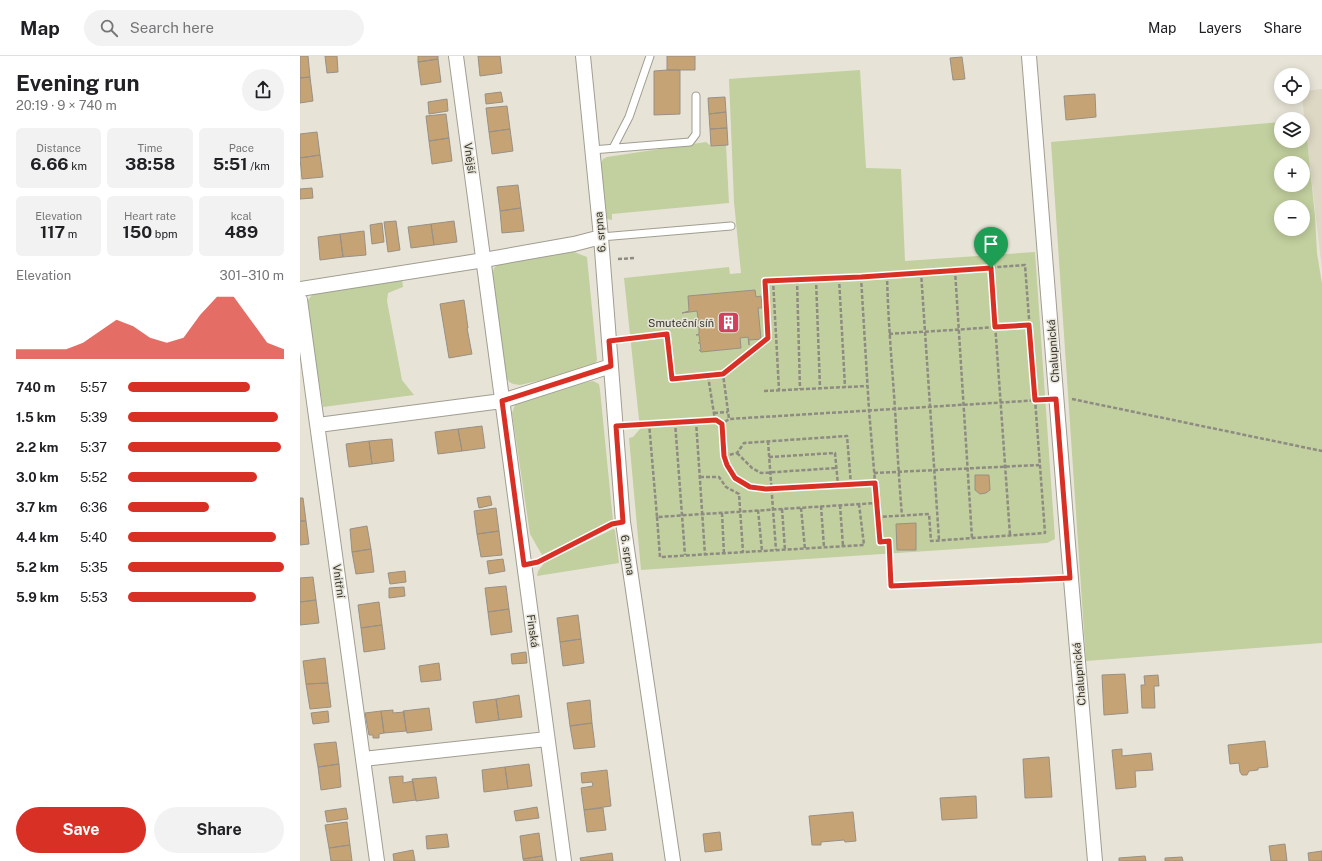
<!DOCTYPE html>
<meta charset="utf-8">
<style>
:root{--surface:#fff;--page:#f2f2f2;--text:#202124;--muted:#757577;--line:#e0e0e0;--accent:#d93025}
body{margin:0;font-family:"Public Sans",sans-serif;background:var(--page);color:var(--text);height:100vh;display:flex;flex-direction:column;font-size:15px;white-space:nowrap}
*{box-sizing:border-box;margin:0}
p{font-size:13px;color:var(--muted)}
.icon{flex:none;width:22px;height:22px;fill:none;stroke:currentColor;stroke-width:2;stroke-linecap:round;stroke-linejoin:round}
.map{position:relative;flex:1;overflow:hidden}
.details{display:flex;flex-direction:column;background:var(--surface);width:300px}
.details>*{flex:none}
.fabs{position:absolute;left:974px;top:12px;display:grid;gap:8px}
.fabs a{display:grid;place-items:center;width:36px;height:36px;border-radius:50%;background:var(--surface);box-shadow:0 2px 10px #0003;font-size:20px}
.pin{position:absolute;display:grid;place-items:center;width:34px;height:34px;color:#fff;margin:-41px -17px;border-radius:50% 50% 50% 0;rotate:-45deg;box-shadow:0 0 4px #0007}
.pin .icon{rotate:45deg}
.round{display:grid;place-items:center;flex:none;width:42px;height:42px;border-radius:21px;background:var(--page)}
.headline{display:flex;align-items:center;justify-content:space-between;height:68px;padding:0 16px}
h1{font-size:22px;font-weight:700;line-height:30px}
.metrics{display:grid;grid-template-columns:repeat(3,1fr);gap:6px;height:68px;padding:4px 16px}
.metrics div{display:grid;align-content:center;border-radius:6px;background:var(--page);text-align:center}
.metrics b{font-size:17px;font-weight:700}
.metrics small{font-size:11px;font-weight:400}
.metrics p{font-size:11px}
.chart{height:112px;padding:8px 16px}
.chart p{display:flex;justify-content:space-between}
.chart svg{width:100%;height:72px;margin-top:4px;fill:var(--accent);opacity:.7}
.primary-button{display:flex;gap:8px;margin-top:auto;padding:8px 16px}
.primary-button a{flex:1;height:46px;border-radius:24px;background:var(--accent);color:#fff;font-size:16px;font-weight:700;line-height:46px;text-align:center}
.primary-button a+a{background:var(--page);color:var(--text)}
ul{padding:0 16px;list-style:none;font-size:13px}
li{display:grid;grid-template-columns:64px 48px 1fr;align-items:center;height:30px}
li i{height:10px;border-radius:5px;background:var(--accent)}
header{display:flex;align-items:center;gap:24px;box-sizing:border-box;height:56px;padding:0 20px;background:var(--surface);border-bottom:1px solid var(--line)}
header strong{font-size:19px}
nav{display:flex;gap:22px;margin-inline-start:auto;font-size:14px}
.search{width:280px;height:36px;background:var(--page);display:flex;align-items:center;gap:10px;box-sizing:border-box;padding:0 14px;border-radius:22px;color:var(--muted);font-size:15px}
main{display:flex;flex:1;min-height:0}
.map>svg:first-child{display:block}
.built{fill:#ddd8c4}
.green{fill:#c2cf9e;fill-rule:evenodd}
.building{fill:#c6a374;stroke:#989086}
.lines{fill:none;stroke-linecap:round;stroke-linejoin:round}
.lane-casing{stroke:#a09d91;stroke-width:9}
.street-casing{stroke:#a09d91;stroke-width:16}
.path{stroke:#8d8b82;stroke-width:2.5;stroke-dasharray:4 2;stroke-linecap:butt}
.lane{stroke:#fff;stroke-width:7}
.street{stroke:#fff;stroke-width:14}
.route-casing{stroke:#fff;stroke-width:8}
.route{stroke:#d93025;stroke-width:5}
.labels{text-anchor:middle;stroke-width:3;stroke-linejoin:round;paint-order:stroke}
.street-label{font-size:11px;fill:#35342f;stroke:#e7e4d7}
.poi-label{font-size:11px;fill:#35342f;stroke:#e7e4d7;text-anchor:end}
</style>
<header>
<strong>Map</strong>
<div class="search"><svg class="icon" aria-label="search" viewBox="0 0 24 24"><circle cx="10" cy="10" r="6"/><path d="M15 15l6 6"/></svg>Search here</div>
<nav><a>Map</a><a>Layers</a><a>Share</a></nav>
</header>
<main>
<section class="details">
<div class="headline"><div><h1>Evening run</h1><p>20:19 · 9 × 740 m</p></div><a class="round"><svg class="icon" aria-label="share" viewBox="0 0 24 24"><path d="M12 15V3M7 8l5-5 5 5M5 13v7h14v-7"/></svg></a></div>
<div class="metrics">
<div><p>Distance</p><b>6.66<small> km</small></b></div>
<div><p>Time</p><b>38:58</b></div>
<div><p>Pace</p><b>5:51<small> /km</small></b></div>
</div>
<div class="metrics">
<div><p>Elevation</p><b>117<small> m</small></b></div>
<div><p>Heart rate</p><b>150<small> bpm</small></b></div>
<div><p>kcal</p><b>489</b></div>
</div>
<div class="chart"><p><span>Elevation</span>301–310 m</p>
<svg viewBox="0 0 160 44" preserveAspectRatio="none"><path d="M0 44V38L10 38L20 38L30 38L40 34L50 27L60 20L70 24L80 31L90 34L100 31L110 17L120 6L130 6L140 20L150 34L160 38V44z"/></svg>
</div>
<ul>
<li><b>740 m</b>5:57<i style="width:78%"></i></li>
<li><b>1.5 km</b>5:39<i style="width:96%"></i></li>
<li><b>2.2 km</b>5:37<i style="width:98%"></i></li>
<li><b>3.0 km</b>5:52<i style="width:83%"></i></li>
<li><b>3.7 km</b>6:36<i style="width:52%"></i></li>
<li><b>4.4 km</b>5:40<i style="width:95%"></i></li>
<li><b>5.2 km</b>5:35<i style="width:100%"></i></li>
<li><b>5.9 km</b>5:53<i style="width:82%"></i></li>
</ul>
<div class="primary-button"><a>Save</a><a>Share</a></div>
</section>
<div class="map">
<svg width="1022" height="805" viewBox="0 0 1022 805">
<rect width="100%" height="100%" fill="#e7e4d7"/>
<path class="built" d="M 1022,33 L 1022,214 L 1002,41 L 1003,41 L 1003,35 Z"/>
<path class="green" d="M 560,14 L 566,112 L 601,113 L 605,205 L 735,196 L 755,483 L 747,487 L 341,514 L 329,382 L 333,381 L 340,373 L 324,222 L 429,211 L 430,218 L 441,217 L 434,146 L 429,23 Z
M 1005,64 L 1015,160 L 1017,197 L 1022,228 L 1022,587 L 786,605 L 751,86 L 981,66 L 981,85 L 1003,85 L 1003,65 ZM 981,107 L 1003,107 L 1003,129 L 981,129 ZM 981,151 L 1003,151 L 1003,173 L 981,173 Z
M 406,86 L 411,90 L 426,89 L 429,147 L 312,158 L 312,164 L 307,163 L 301,107 L 303,103 L 307,101 Z
M 274,196 L 287,201 L 297,304 L 295,308 L 286,314 L 220,329 C 214,328 208,328 206,320 L 192,220 L 194,212 L 200,207 L 209,205 Z
M 102,223 L 103,231 L 88,237 L 87,245 L 102,324 L 114,339 L 23,351 L 6,247 L 12,239 L 28,233 Z
M 293,325 L 299,328 L 300,334 L 313,465 L 242,499 L 230,478 L 212,357 L 216,346 L 243,334 Z
M 313,473 L 315,474 L 319,507 L 237,520 L 238,515 L 244,507 Z"/>
<path class="building" d="M 0,0 L 8,0 L 10,21 L 0,22 Z
M 25,0 L 37,0 L 38,16 L 27,17 Z
M 118,0 L 138,0 L 138,3 L 118,6 Z
M 178,0 L 200,0 L 202,17 L 180,20 Z
M 367,0 L 395,0 L 395,14 L 367,14 Z
M 662,1 L 665,23 L 653,24 L 650,2 Z
M 138,3 L 141,26 L 121,29 L 118,6 Z
M 367,14 L 380,14 L 380,58 L 354,59 L 354,15 Z
M 10,21 L 13,45 L 0,47 L 0,22 Z
M 201,36 L 203,46 L 186,48 L 185,38 Z
M 795,38 L 796,61 L 766,64 L 764,40 Z
M 425,41 L 426,56 L 409,58 L 408,42 Z
M 147,43 L 148,55 L 129,58 L 128,46 Z
M 207,50 L 210,73 L 189,76 L 186,52 Z
M 426,56 L 427,72 L 410,73 L 409,58 Z
M 146,58 L 149,82 L 129,85 L 126,60 Z
M 427,72 L 428,89 L 411,90 L 410,73 Z
M 210,73 L 213,95 L 192,98 L 189,76 Z
M 17,76 L 20,99 L 0,102 L 0,78 Z
M 149,82 L 152,105 L 132,108 L 129,85 Z
M 20,99 L 23,121 L 2,123 L 0,102 Z
M 218,129 L 221,152 L 200,155 L 197,131 Z
M 12,132 L 13,142 L 0,143 L 0,133 Z
M 221,152 L 224,175 L 202,177 L 200,155 Z
M 96,165 L 100,194 L 88,196 L 84,166 Z
M 154,165 L 157,186 L 134,189 L 131,168 Z
M 82,167 L 84,186 L 72,188 L 70,169 Z
M 131,168 L 134,189 L 111,192 L 108,171 Z
M 64,175 L 66,199 L 43,201 L 40,178 Z
M 40,178 L 43,201 L 20,204 L 18,181 Z
M 455,234 L 456,241 L 461,240 L 462,252 L 458,252 L 461,283 L 449,284 L 449,289 L 448,281 L 440,282 L 441,292 L 401,296 L 399,294 L 401,294 L 400,287 L 398,287 L 400,286 L 399,279 L 396,279 L 399,278 L 399,271 L 396,271 L 399,270 L 398,263 L 395,263 L 398,262 L 397,255 L 382,257 L 389,255 L 388,240 Z
M 164,244 L 168,272 L 167,272 L 172,298 L 149,302 L 140,248 Z
M 182,370 L 185,392 L 162,395 L 158,373 Z
M 158,373 L 162,395 L 138,398 L 135,376 Z
M 92,383 L 94,405 L 72,408 L 69,385 Z
M 69,385 L 72,408 L 49,411 L 46,388 Z
M 675,419 L 689,419 L 690,434 L 686,437 L 680,438 L 675,434 Z
M 190,440 L 192,449 L 179,452 L 177,442 Z
M 0,442 L 3,442 L 6,465 L 0,465 Z
M 196,452 L 199,475 L 177,478 L 174,455 Z
M 0,465 L 6,465 L 9,488 L 0,489 Z
M 616,467 L 616,494 L 597,494 L 596,468 Z
M 67,470 L 71,493 L 52,496 L 50,473 Z
M 199,475 L 202,499 L 181,501 L 177,478 Z
M 71,493 L 74,516 L 56,518 L 52,496 Z
M 203,503 L 205,515 L 189,518 L 187,505 Z
M 105,515 L 106,526 L 90,528 L 88,517 Z
M 13,521 L 16,544 L 0,546 L 0,522 Z
M 206,530 L 209,553 L 188,556 L 185,532 Z
M 104,531 L 105,540 L 89,542 L 89,532 Z
M 16,544 L 19,567 L 0,569 L 0,546 Z
M 79,546 L 82,569 L 61,572 L 58,549 Z
M 209,553 L 212,576 L 191,579 L 188,556 Z
M 278,559 L 281,583 L 260,586 L 257,562 Z
M 82,569 L 85,593 L 64,596 L 61,572 Z
M 281,583 L 284,607 L 263,610 L 260,586 Z
M 226,596 L 227,607 L 212,608 L 211,598 Z
M 25,602 L 28,627 L 6,628 L 3,605 Z
M 139,607 L 141,624 L 121,626 L 119,610 Z
M 825,618 L 828,657 L 804,659 L 802,619 Z
M 858,619 L 859,630 L 854,630 L 855,652 L 842,652 L 841,629 L 845,629 L 844,620 Z
M 28,627 L 31,651 L 10,653 L 6,628 Z
M 219,639 L 222,661 L 199,664 L 196,643 Z
M 196,643 L 199,664 L 176,667 L 173,646 Z
M 290,644 L 292,667 L 270,670 L 267,647 Z
M 129,652 L 132,674 L 107,677 L 103,655 Z
M 93,654 L 93,657 L 104,656 L 106,675 L 84,677 L 81,655 Z
M 28,655 L 29,666 L 13,668 L 11,657 Z
M 81,655 L 84,677 L 79,678 L 79,682 L 73,682 L 73,679 L 69,679 L 65,657 Z
M 292,667 L 295,691 L 274,693 L 270,670 Z
M 965,685 L 968,711 L 958,712 L 958,714 L 949,715 L 947,719 L 942,719 L 940,716 L 939,707 L 930,708 L 928,689 Z
M 36,686 L 39,708 L 18,711 L 14,688 Z
M 822,693 L 822,700 L 851,697 L 853,714 L 835,715 L 836,731 L 816,733 L 812,694 Z
M 749,701 L 752,741 L 725,742 L 723,703 Z
M 39,708 L 41,731 L 21,734 L 18,711 Z
M 229,708 L 232,730 L 208,733 L 205,711 Z
M 205,711 L 208,733 L 184,736 L 182,714 Z
M 307,714 L 311,750 L 284,754 L 281,732 L 293,730 L 292,726 L 282,727 L 281,717 Z
M 103,720 L 103,727 L 113,725 L 116,744 L 93,747 L 89,721 Z
M 136,721 L 139,742 L 116,745 L 112,723 Z
M 676,740 L 677,762 L 642,764 L 640,742 Z
M 237,751 L 239,762 L 216,765 L 214,755 Z
M 46,752 L 48,763 L 27,766 L 25,755 Z
M 303,752 L 306,774 L 287,776 L 284,754 Z
M 553,756 L 556,785 L 545,786 L 544,784 L 521,786 L 521,789 L 512,789 L 509,760 Z
M 47,766 L 50,789 L 29,792 L 25,769 Z
M 420,776 L 422,794 L 405,796 L 403,778 Z
M 239,777 L 242,800 L 223,803 L 220,780 Z
M 147,778 L 149,791 L 127,793 L 126,780 Z
M 985,788 L 987,805 L 971,805 L 969,790 Z
M 50,789 L 52,805 L 31,805 L 29,792 Z
M 113,794 L 115,805 L 94,805 L 93,798 Z
M 1022,795 L 1022,805 L 1009,805 L 1008,797 Z
M 312,797 L 313,805 L 281,805 L 280,802 Z
M 242,800 L 243,805 L 224,805 L 223,803 Z
M 845,800 L 846,805 L 819,805 L 819,802 Z
M 882,801 L 883,805 L 865,805 L 865,802 Z"/>
<g class="lines">
<defs>
<path id="lane" d="M 313,92 L 329,61 L 350,0
M 292,94 L 390,86 L 396,78 L 396,40
M 301,181 L 431,170"/>
<path id="street" d="M 156,0 L 264,805
M 283,0 L 301,181 L 323,466 L 373,805
M 729,0 L 768,488 L 795,805
M 0,233 L 184,204 L 274,188 L 301,181
M 0,244 L 77,805
M 18,369 L 202,345 L 311,310
M 63,703 L 247,683"/>
</defs>
<use href="#lane" class="lane-casing"/>
<use href="#street" class="street-casing"/>
<path class="path" d="M 318,203 L 335,202
M 691,211 L 710,479
M 655,214 L 672,482
M 621,216 L 639,484
M 587,219 C 588,264 592,308 595,353 C 597,389 599,424 602,460
M 561,221 L 569,354 L 580,486 L 589,485 L 591,530 L 757,523
M 539,222 L 545,331
M 516,223 L 520,332
M 473,224 L 479,334
M 497,224 L 500,333
M 589,278 L 729,269
M 323,283 L 367,279 L 372,323 L 423,318 L 429,363
M 423,318 L 469,281 L 465,225 L 561,221 L 725,209 L 745,477 L 631,485 L 629,458 L 578,461
M 408,320 L 415,364
M 464,335 L 567,330
M 772,343 L 1022,395
M 414,357 L 428,356
M 396,365 L 405,499
M 375,366 L 385,499
M 349,367 L 357,461 L 576,447
M 422,368 L 424,400
M 331,369 L 415,364 L 422,368 L 429,363 L 742,344
M 468,385 L 476,494
M 437,397 L 452,412 L 461,417 L 536,412
M 469,401 L 535,397 L 538,429
M 574,417 L 739,409
M 400,421 L 419,421 L 426,431 L 439,438 L 443,496
M 551,429 L 547,380 L 444,387 L 437,397 L 424,400 C 429,413 436,424 449,431 C 460,436 482,432 495,431 C 521,430 548,429 575,427
M 540,449 L 543,490
M 521,450 L 524,491
M 501,452 L 505,493
M 482,453 L 485,494
M 458,454 L 462,495
M 422,457 L 424,498
M 357,461 L 360,501 L 564,489 L 559,448
M 240,505 L 309,470"/>
<use href="#lane" class="lane"/>
<use href="#street" class="street"/>
</g>
<g class="lines">
<defs>
<path id="route" d="M 691,212 L 695,271 L 729,269 L 735,344 L 756,343 L 770,522 L 591,530 L 589,485 L 580,486 L 575,427 L 466,433 L 450,431 L 435,422 L 427,409 L 424,400 L 422,368 L 416,364 L 316,370 L 323,466 L 312,468 L 238,506 L 224,509 L 202,345 L 311,310 L 309,285 L 367,278 L 372,323 L 423,318 L 468,282 L 465,225 L 561,221 Z"/>
</defs>
<use href="#route" class="route-casing"/>
<use href="#route" class="route"/>
</g>
<defs>
<symbol id="building-square" viewBox="-11 -11 22 22"><rect x="-9" y="-9" width="18" height="18" rx="4" fill="#d1415c" stroke="#e7e4d7"/><path d="M-4-6H4V6H1V3H-1V6H-4ZM-2.5-4.3h1.7v1.8h-1.7ZM.8-4.3h1.7v1.8H.8ZM-2.5-1h1.7V.8h-1.7ZM.8-1h1.7V.8H.8Z" fill="#fff"/></symbol>
</defs>
<g fill-rule="evenodd">
<use href="#building-square" x="416" y="254" width="25" height="25"/>
</g>
<g class="labels">
<g class="street-label">
<text transform="translate(170 102) rotate(82)" y="4">Vnější</text>
<text transform="translate(300 176) rotate(-95)" y="4">6. srpna</text>
<text transform="translate(753 295) rotate(-94)" y="4">Chalupnická</text>
<text transform="translate(328 499) rotate(81)" y="4">6. srpna</text>
<text transform="translate(39 525) rotate(82)" y="4">Vnitřní</text>
<text transform="translate(233 575) rotate(82)" y="4">Finská</text>
<text transform="translate(779 618) rotate(-95)" y="4">Chalupnická</text>
</g>
<g class="poi-label">
<text x="414" y="271">Smuteční síň</text>
</g>
</g>
</svg>
<div class="fabs">
<a><svg class="icon" aria-label="locate" viewBox="0 0 24 24"><circle cx="12" cy="12" r="6"/><path d="M12 2v4M12 18v4M2 12h4M18 12h4"/></svg></a>
<a><svg class="icon" aria-label="layers" viewBox="0 0 24 24"><path d="M12 4l9 5-9 5-9-5zM3 14l9 5 9-5"/></svg></a>
<a>+</a>
<a>−</a>
</div>
<div class="pin" style="left:691px;top:212px;background:#1e9e55"><svg class="icon" aria-label="arrive" viewBox="0 0 24 24"><path d="M6 21V4h12l-3 4 3 4H6"/></svg></div>
</div>
</main>
